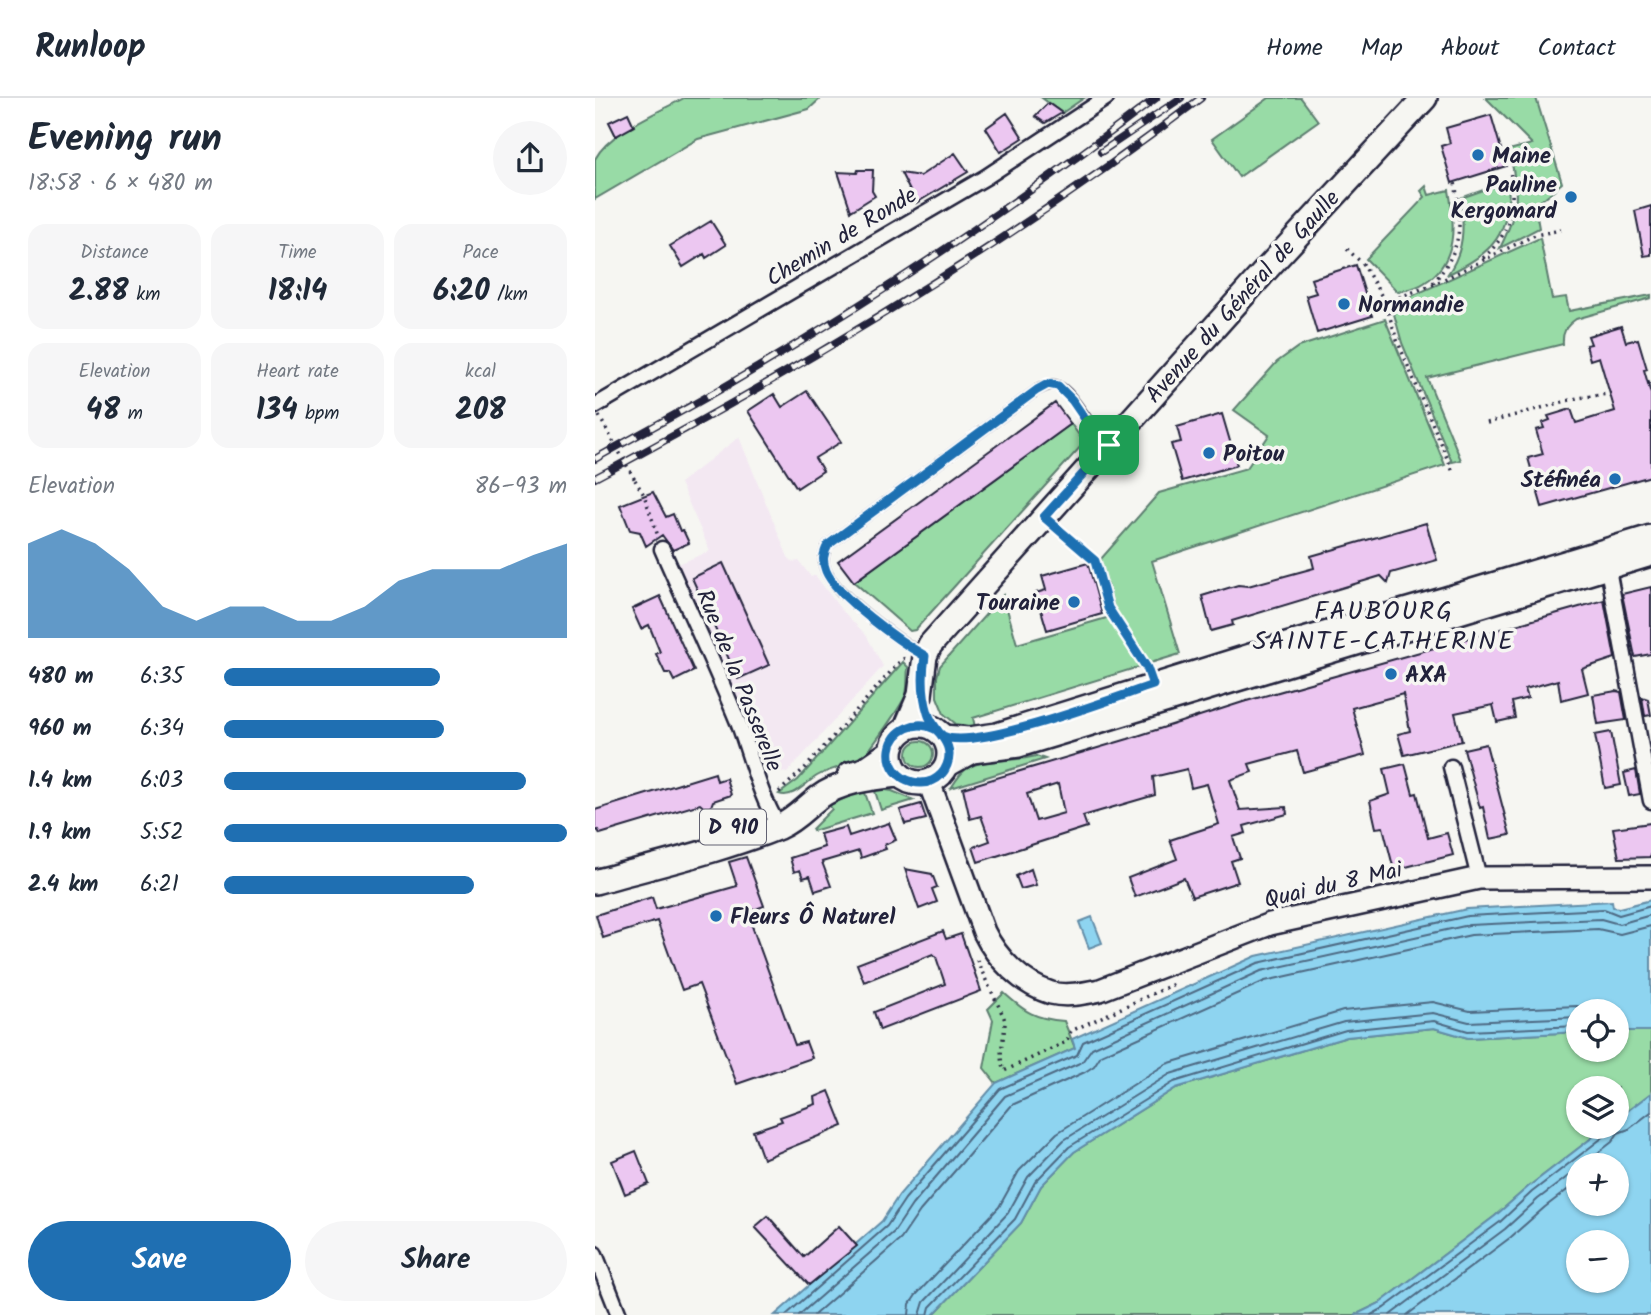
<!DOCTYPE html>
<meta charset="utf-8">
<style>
:root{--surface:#fff;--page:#f6f6f7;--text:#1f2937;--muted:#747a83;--line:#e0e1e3;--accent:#1f6fb2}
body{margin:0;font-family:Kalam,sans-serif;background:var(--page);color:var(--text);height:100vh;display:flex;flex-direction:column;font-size:26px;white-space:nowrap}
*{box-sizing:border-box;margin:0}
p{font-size:23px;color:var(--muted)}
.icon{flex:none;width:38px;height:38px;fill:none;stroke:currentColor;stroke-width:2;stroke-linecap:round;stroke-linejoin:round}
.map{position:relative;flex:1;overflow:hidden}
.details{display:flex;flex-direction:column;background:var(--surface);width:595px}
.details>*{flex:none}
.controls{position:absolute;left:971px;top:901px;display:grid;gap:14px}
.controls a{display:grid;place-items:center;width:63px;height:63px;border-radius:50%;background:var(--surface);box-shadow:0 2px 5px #0004;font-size:35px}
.pin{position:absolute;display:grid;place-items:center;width:60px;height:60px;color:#fff;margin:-30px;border-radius:14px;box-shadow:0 4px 10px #0006}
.round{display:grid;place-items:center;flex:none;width:74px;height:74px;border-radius:37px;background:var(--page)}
.summary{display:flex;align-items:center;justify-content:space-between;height:119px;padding:0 28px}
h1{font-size:38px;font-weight:700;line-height:52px}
.metrics{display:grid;grid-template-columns:repeat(3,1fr);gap:10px;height:119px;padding:7px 28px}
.metrics div{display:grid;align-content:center;border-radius:18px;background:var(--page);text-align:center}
.metrics b{font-size:30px;font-weight:700}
.metrics small{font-size:19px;font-weight:400}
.metrics p{font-size:19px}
.chart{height:196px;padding:14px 28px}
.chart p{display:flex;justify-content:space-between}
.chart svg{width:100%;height:126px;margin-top:7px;fill:var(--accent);opacity:.7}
.primary-button{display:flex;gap:14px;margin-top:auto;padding:14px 28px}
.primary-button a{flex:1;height:80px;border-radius:42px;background:var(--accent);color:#fff;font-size:28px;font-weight:700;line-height:80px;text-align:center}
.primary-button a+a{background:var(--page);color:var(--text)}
ul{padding:0 28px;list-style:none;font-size:23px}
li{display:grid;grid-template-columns:112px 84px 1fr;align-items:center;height:52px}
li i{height:18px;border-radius:9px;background:var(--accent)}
header{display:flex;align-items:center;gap:42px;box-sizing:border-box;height:98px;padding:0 35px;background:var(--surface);border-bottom:2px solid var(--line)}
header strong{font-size:33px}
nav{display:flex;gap:38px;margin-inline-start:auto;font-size:24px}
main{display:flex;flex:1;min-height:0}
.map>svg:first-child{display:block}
.built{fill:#f3e8f2}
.green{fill:#98dba6;stroke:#5d7e70;stroke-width:2}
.water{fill:#8ed4f0;stroke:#638da8;stroke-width:2;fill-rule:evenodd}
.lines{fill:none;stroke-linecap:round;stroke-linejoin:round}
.shore{stroke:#4d6983;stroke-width:2}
.building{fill:#ecc7f1;stroke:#22223b;stroke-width:2;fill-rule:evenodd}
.lane-casing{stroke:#22223b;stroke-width:12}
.street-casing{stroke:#22223b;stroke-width:19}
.secondary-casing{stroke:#22223b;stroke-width:26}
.primary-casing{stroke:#22223b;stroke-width:28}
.path{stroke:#22223b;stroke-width:3.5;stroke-dasharray:2 5;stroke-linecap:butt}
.lane{stroke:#f6f6f2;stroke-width:7}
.street{stroke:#f6f6f2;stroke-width:14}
.secondary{stroke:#f6f6f2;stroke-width:21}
.primary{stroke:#f6f6f2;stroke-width:23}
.rail-casing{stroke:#22223b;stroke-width:8}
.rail{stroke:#f6f6f2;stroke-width:5;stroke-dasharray:16;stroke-linecap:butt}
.path-bridge{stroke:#22223b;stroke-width:3.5;stroke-dasharray:2 5;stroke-linecap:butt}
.route-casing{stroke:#fff;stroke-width:14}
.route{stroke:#1f6fb2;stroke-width:9}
.poi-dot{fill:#1f6fb2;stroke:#f6f6f2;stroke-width:2.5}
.labels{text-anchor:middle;stroke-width:7;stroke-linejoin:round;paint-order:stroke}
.shield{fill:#f6f6f2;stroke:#626272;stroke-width:2}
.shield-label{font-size:21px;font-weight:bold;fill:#22223b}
.poi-label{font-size:23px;font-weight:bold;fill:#22223b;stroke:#f6f6f2;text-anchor:start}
.street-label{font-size:23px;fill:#22223b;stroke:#f6f6f2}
.quarter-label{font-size:26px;letter-spacing:2px;fill:#22223b;stroke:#f6f6f2}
</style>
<header>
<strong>Runloop</strong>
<nav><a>Home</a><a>Map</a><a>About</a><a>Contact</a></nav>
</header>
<main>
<section class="details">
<div class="summary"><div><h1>Evening run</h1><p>18:58 · 6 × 480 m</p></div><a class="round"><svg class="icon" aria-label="share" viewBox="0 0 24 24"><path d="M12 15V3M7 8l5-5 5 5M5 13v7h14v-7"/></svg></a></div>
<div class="metrics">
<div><p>Distance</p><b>2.88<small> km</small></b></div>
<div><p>Time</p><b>18:14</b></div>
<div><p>Pace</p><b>6:20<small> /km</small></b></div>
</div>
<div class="metrics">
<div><p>Elevation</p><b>48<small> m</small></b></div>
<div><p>Heart rate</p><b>134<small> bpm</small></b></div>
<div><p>kcal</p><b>208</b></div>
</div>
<div class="chart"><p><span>Elevation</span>86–93 m</p>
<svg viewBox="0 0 160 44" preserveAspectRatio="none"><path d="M0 44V11L10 6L20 11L30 20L40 33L50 38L60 33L70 33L80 38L90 38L100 33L110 24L120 20L130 20L140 20L150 15L160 11V44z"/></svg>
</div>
<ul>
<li><b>480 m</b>6:35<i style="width:63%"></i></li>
<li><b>960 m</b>6:34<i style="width:64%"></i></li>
<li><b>1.4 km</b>6:03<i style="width:88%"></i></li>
<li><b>1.9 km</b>5:52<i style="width:100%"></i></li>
<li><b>2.4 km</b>6:21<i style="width:73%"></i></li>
</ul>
<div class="primary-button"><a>Save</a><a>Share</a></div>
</section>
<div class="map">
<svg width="1056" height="1217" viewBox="0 0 1056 1217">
<rect width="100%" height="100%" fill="#f6f6f2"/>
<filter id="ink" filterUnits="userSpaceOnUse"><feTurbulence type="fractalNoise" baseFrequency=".0143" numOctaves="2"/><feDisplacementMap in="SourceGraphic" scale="14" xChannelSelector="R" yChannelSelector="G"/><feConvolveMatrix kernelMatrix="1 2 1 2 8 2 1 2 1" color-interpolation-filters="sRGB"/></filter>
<g filter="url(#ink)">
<path class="built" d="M 144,339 L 193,459 L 198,464 L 204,463 L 216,479 L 220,477 L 244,509 L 271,537 L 288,568 L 192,675 L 173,671 L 81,467 L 115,453 L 85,385 Z"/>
<path class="green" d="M 89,0 L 226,0 L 214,11 L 103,41 L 0,101 L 0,61 C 14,34 62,15 89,0 Z
M 447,0 L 489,0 L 467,15 Z
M 674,0 L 706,0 L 723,23 L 644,79 L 617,41 Z
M 891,0 L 941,0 L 967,85 L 940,108 L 944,130 L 905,150 C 925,110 924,95 914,52 L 937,46 Z
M 914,83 C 914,138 900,153 852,177 C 870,153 869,128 866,100 Z
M 831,88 L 834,97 L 854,92 C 860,126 863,164 829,185 C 822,190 811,192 803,194 L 771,161 L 830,99 L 826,93 Z
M 945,140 L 957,201 L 971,199 L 974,213 L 1056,197 L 1056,200 L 981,221 C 971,228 967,234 968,246 L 832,280 L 866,362 L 857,364 L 807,245 L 799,216 L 804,208 L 819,197 Z
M 790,221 L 850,367 L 557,463 L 585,556 L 552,566 L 519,511 L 505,462 L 564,395 L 652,370 L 674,337 L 639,312 L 682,264 L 703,249 Z
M 476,326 L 486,340 L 488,346 L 320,532 L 315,533 L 259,484 Z
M 408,497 L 422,546 L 515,519 L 547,568 L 378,620 L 380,629 L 361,626 L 349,616 L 342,599 L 342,579 L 345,568 Z
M 308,564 L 313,569 C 312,578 313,588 311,596 C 310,603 273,655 268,659 C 254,668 236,670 222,678 C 210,685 199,701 184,696 L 203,682 Z
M312 656a13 13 0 1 1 26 0a13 13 0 1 1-26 0Z
M 441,658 L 450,661 L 356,690 C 360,684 364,677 370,672 C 383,660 421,664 441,658 Z
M 279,690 L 297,693 L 319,702 L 286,712 Z
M 269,692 L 277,715 L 218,733 L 217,731 L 237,711 L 234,707 Z
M 409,895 C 430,914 440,921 469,923 L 480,950 L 401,985 L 389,970 L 398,922 L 393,911 Z
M 839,930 L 873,940 L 983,934 L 984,952 L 1022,952 L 1022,933 L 1056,933 L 1056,995 L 1022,1021 L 1022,990 L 984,990 L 984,1029 L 1011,1029 L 933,1089 L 900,1118 L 785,1205 L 760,1217 L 338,1217 L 426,1125 L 446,1088 L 479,1054 L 581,990 L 752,939 Z"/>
<path class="water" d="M 1056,802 L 1056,933 L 1022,933 L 1022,914 L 984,914 L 983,934 L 873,940 L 839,930 L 752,939 L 581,990 L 479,1054 L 446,1088 L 426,1125 L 338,1217 L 180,1217 L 287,1123 L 304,1097 L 401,985 L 480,950 L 477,941 L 661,858 L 872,811 L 1017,803 L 1018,809 L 1024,810 Z
M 497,819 L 507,845 L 494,850 L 484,824 Z
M 1056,995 L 1056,1217 L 760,1217 L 785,1205 L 900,1118 L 933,1089 L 1011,1029 L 1022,1029 L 1022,1021 ZM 984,1068 L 1022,1068 L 1022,1106 L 984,1106 ZM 984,1144 L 1022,1144 L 1022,1183 L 984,1183 Z"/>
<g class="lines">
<path class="shore" d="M 986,1068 L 1017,1044 L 1023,1035 L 1034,1031 L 1056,1014
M 191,1217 L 292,1128 L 310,1101 L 405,991 L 482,957 L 488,944 L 663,865 L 873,818 L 1009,811 L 1024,817 L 1056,808
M 204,1217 L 299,1134 L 317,1107 L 410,998 L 487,964 L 497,950 L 666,873 L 874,827 L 1006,821 L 1024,826 L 1056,817
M 219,1217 L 306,1141 L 325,1113 L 417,1007 L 490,974 L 499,968 L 506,957 L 670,883 L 876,837 L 1003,831 L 1025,836 L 1056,828
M 314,1217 L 315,1206 L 321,1197 L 404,1109 L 424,1073 L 462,1035 L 571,966 L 748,913 L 838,904 L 875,913 L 982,908 L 998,914
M 325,1217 L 329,1204 L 413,1115 L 433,1079 L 469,1042 L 575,976 L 749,924 L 838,915 L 874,924 L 984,919
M 333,1217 L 335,1209 L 420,1121 L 440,1084 L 474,1049 L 579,984 L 751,932 L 839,923 L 873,933 L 984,928
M 776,1217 L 789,1210 L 905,1124 L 937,1094 L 1011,1037 L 1014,1029
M 795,1217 L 910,1131 L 943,1101 L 984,1070
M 812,1217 L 916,1139 L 950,1109 L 984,1083"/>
</g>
<path class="building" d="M 453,5 L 467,15 L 450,25 L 440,18 Z
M 33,15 L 39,28 L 21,38 L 14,24 Z
M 412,15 L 428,40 L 406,54 L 391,30 Z
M 896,17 L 911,68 L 857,85 L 846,48 L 855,45 L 851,30 Z
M 360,55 L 373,74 L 321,105 L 306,75 L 325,78 Z
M 263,72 L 278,72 L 277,93 L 280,98 L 256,113 L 243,74 L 262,75 Z
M 1056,108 L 1056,157 L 1049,158 L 1040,113 Z
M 116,123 L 131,147 L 111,160 L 109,156 L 88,169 L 75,148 Z
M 761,167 L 777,218 L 722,235 L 711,198 L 721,195 L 716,181 Z
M 1026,228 L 1031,244 L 1043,241 L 1052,271 L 1049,272 L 1056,296 L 1056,378 L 947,409 L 933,360 L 948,356 L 941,332 L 949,330 L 947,325 L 955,322 L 953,318 L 976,311 L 981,325 L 1020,313 L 1004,259 L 995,262 L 991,247 L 996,246 L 993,238 Z
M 212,293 L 246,344 L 220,360 L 228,373 L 202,390 L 153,313 L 179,296 L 187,309 Z
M 460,305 L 476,326 L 259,484 L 243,463 Z
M 627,316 L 642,367 L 587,383 L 576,346 L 586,344 L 582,329 Z
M 58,394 L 71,419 L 78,416 L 85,433 L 88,432 L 94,445 L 78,452 L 67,437 L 51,448 L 45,434 L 35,432 L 25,407 Z
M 831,425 L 842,462 L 796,475 L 793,485 L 786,478 L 637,523 L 638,527 L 616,533 L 607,498 L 643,487 L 653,488 L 719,470 L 716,458 Z
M 128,465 L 174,567 L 143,581 L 97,480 Z
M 493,465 L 507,516 L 452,532 L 441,495 L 451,492 L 447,478 Z
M 1056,489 L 1056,556 L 1040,559 L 1027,496 Z
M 65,498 L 99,573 L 79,583 L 75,575 L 70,575 L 61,556 L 65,554 L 54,527 L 46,531 L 37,511 Z
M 1009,502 L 1020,560 L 987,571 L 993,595 L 966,602 L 963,582 L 930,591 L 933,600 L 917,604 L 920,620 L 902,624 L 898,607 L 860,615 L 867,643 L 809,657 L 803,636 L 815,633 L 808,596 L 757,610 L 770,657 L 708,674 L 702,653 L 654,666 L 657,674 L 635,682 L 645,712 L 691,709 L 692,716 L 649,728 L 651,735 L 638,739 L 645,760 L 636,763 L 643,784 L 597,799 L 589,780 L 540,799 L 533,780 L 582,761 L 575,742 L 624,726 L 612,686 L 596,690 L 592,671 L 558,679 L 560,697 L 488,718 L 492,729 L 383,764 L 378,749 L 395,743 L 386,718 L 375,721 L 368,690 L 533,641 L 648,604 ZM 463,686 L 469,715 L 441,723 L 432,696 Z
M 1021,593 L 1026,594 L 1031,622 L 1003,626 L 998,597 Z
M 1047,599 L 1053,601 L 1056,617 L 1050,618 Z
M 1016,634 L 1026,687 L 1010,690 L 1000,637 Z
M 891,646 L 915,737 L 895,741 L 888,709 L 885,710 L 869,651 Z
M 810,666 L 818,696 L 822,695 L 833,740 L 852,735 L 858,757 L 799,772 L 788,729 L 781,730 L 775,703 L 795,696 L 789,671 Z
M 1041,672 L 1045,696 L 1034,698 L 1029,675 Z
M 120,675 L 122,683 L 131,680 L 136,697 L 118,703 L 114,714 L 105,706 L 5,736 L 3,732 L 0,733 L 0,712 Z
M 326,706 L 331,721 L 310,726 L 305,712 Z
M 294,725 L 301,742 L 289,747 L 291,751 L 266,760 L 264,753 L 227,764 L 236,788 L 220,793 L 215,778 L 208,780 L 205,772 L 199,774 L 195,760 L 229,749 L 225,736 L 251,729 L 254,738 Z
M 1056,725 L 1056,759 L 1024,760 L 1018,730 Z
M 151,759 L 169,808 L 152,814 L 200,947 L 211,944 L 217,960 L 142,986 L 104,886 L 87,892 L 62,823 L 8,840 L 1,817 L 57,799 L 61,811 L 142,788 L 134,764 Z
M 310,771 L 337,776 L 342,789 L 337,791 L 342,804 L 324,811 Z
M 436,771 L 441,787 L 426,791 L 421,778 Z
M 348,833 L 351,841 L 366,836 L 386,893 L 285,932 L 279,914 L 350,886 L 341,859 L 338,856 L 269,884 L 262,866 Z
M 234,993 L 248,1028 L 168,1061 L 158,1033 L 187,1023 L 185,1019 L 221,1006 L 220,999 Z
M 41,1053 L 54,1086 L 30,1096 L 17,1063 Z
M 173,1118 L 209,1159 L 244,1128 L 262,1148 L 214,1187 L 160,1129 Z"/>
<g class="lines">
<defs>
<path id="lane" d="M 328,556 C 304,543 242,498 231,473 C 227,464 228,456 233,447 L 442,292 C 449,289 456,284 463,288 C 478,294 495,331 511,344"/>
<path id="street" d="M 0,308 L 391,79 L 511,0
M 67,451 C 92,508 119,566 143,624 C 157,661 163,694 184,729
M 1013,471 L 1056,703
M 856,669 L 884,780
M 0,1156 L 24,1217"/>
<path id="secondary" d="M 348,638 L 374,640 L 402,636 L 681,549 L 851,500 L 1056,438
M 352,668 L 377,654 L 424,648 L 1056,457
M 334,684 L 389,834 C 402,861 427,886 456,895 C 472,899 490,895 505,892 L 675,826 L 884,780 L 1056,779"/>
<path id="primary" d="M296 656a29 29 0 1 1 58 0a29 29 0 1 1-58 0Z
M 311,630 L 325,597 L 330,558 L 335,547 L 678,164 L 830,0
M 255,676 L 269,672 L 295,654
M 0,784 C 61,767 125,753 184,729 C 200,722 210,710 223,700 C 246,683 276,680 304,677"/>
</defs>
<use href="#lane" class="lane-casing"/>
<use href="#street" class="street-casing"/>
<use href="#secondary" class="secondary-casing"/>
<use href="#primary" class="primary-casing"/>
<path class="path" d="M 752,151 L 768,166 L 790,204 L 802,242 L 858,374
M 888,160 C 918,134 920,108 915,71
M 838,185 C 868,150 867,128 860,84
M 791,204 L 837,187 L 940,137 L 966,132
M 1053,285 L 1056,284
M 892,325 L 982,300 L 1021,295
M 40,382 L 49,397 L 63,438
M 462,431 L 500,463 L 513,510 L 551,568
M 184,694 L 210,670 L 307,561 L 311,560
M 382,862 C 385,872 410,919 410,923 C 410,941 402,955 409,973 L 471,944 L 476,933 L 581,885"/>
<use href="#lane" class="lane"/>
<use href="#street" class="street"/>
<use href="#secondary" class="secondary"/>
<use href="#primary" class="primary"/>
<defs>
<path id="rail" d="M 506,54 L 586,0
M 0,361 C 49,333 100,307 148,278 C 291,194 430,100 561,0
M 0,380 C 211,268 416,144 606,0"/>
</defs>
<use href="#rail" class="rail-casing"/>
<use href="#rail" class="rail"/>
<path class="path-bridge" d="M 4,318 L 40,382"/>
</g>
</g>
<g class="lines" filter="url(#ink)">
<defs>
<path id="route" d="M 514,347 L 499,334 L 477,302 L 463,288 L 453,286 L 442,292 L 233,447 C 228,456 227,463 231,473 C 241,498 305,544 330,558 C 327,577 327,596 333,615 C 338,634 361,644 352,667 C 340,698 291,686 295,652 C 298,631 322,621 340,631 C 343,633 345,636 348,638 C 379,654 521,599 558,587 L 552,570 L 513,510 L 500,463 L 449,419 L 514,347"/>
</defs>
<use href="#route" class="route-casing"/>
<use href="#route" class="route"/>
</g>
<g class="poi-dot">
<circle cx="883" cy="57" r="7"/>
<circle cx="976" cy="99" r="7"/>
<circle cx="749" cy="206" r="7"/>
<circle cx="614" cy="355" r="7"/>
<circle cx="1020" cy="381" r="7"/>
<circle cx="479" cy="504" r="7"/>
<circle cx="796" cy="576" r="7"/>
<circle cx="121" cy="818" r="7"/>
</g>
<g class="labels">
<rect class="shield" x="105" y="711.5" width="66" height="35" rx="5"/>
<g class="shield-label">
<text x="138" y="736">D 910</text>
</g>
<g class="poi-label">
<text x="897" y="65">Maine</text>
<text x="962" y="94" text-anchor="end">Pauline<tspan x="962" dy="26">Kergomard</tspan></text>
<text x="763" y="214">Normandie</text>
<text x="628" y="363">Poitou</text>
<text x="1006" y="389" text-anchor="end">Stéfinéa</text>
<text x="465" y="512" text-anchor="end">Touraine</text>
<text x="810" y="584">AXA</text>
<text x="135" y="826">Fleurs Ô Naturel</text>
</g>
<g class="street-label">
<text transform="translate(246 138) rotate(-31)" y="8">Chemin de Ronde</text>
<text transform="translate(647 198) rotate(-48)" y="8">Avenue du Général de Gaulle</text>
<text transform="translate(145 582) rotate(68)" y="8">Rue de la Passerelle</text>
<text transform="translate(738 786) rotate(-13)" y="8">Quai du 8 Mai</text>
</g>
<g class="quarter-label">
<text x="789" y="521">FAUBOURG<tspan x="789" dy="30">SAINTE-CATHERINE</tspan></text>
</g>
</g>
</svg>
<div class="controls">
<a><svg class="icon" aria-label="locate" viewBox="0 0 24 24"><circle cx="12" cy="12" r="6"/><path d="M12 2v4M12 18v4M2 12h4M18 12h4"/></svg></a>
<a><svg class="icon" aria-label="layers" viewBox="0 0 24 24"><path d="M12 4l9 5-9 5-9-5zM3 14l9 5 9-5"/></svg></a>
<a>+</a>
<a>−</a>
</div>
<div class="pin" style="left:514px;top:347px;background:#1e9e55"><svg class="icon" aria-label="arrive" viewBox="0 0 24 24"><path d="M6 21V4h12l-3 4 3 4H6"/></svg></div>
</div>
</main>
